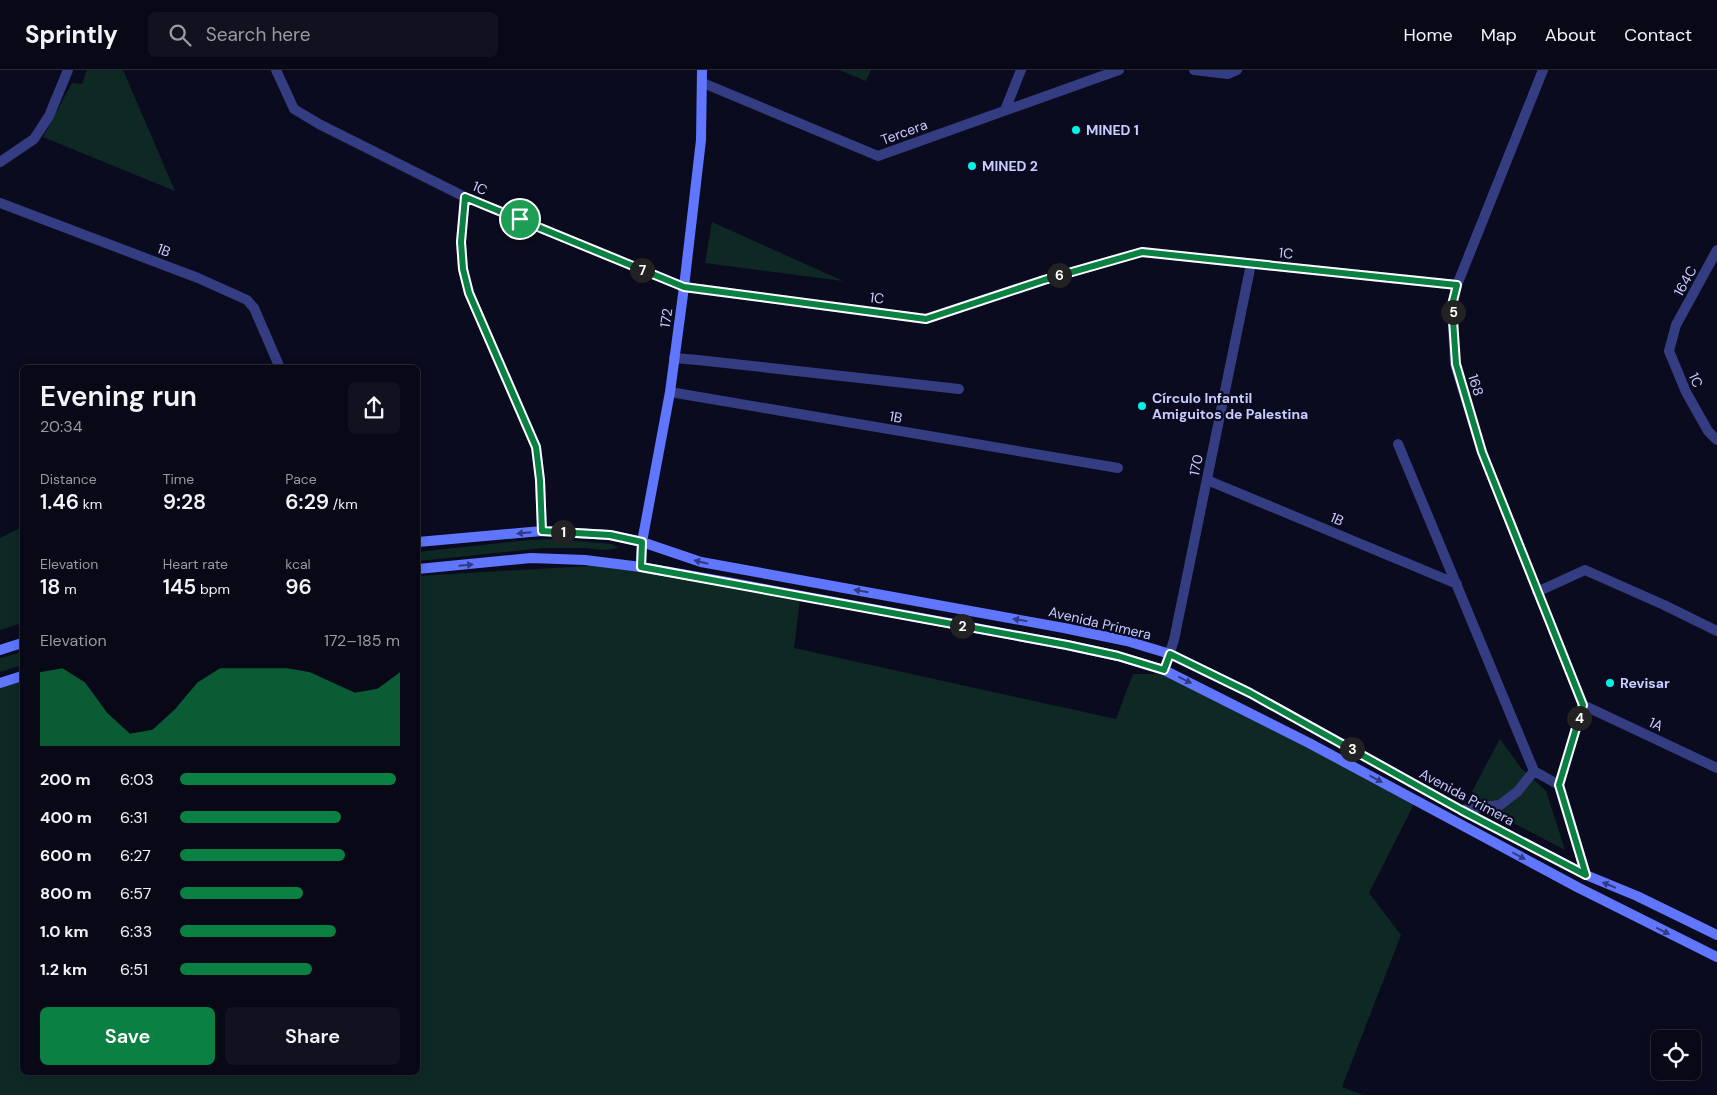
<!DOCTYPE html>
<meta charset="utf-8">
<style>
:root{--surface:#080817;--page:#111120;--text:#f1f3f6;--muted:#989aa1;--line:#292936;--accent:#0b8043}
body{margin:0;font-family:"DM Sans",sans-serif;background:var(--page);color:var(--text);height:100vh;display:flex;flex-direction:column;font-size:19px;white-space:nowrap}
*{box-sizing:border-box;margin:0}
p{font-size:16px;color:var(--muted)}
.icon{flex:none;width:28px;height:28px;fill:none;stroke:currentColor;stroke-width:2;stroke-linecap:round;stroke-linejoin:round}
.map{position:relative;flex:1;overflow:hidden}
.sheet{position:absolute;left:20px;top:295px;width:400px;height:710px;display:flex;flex-direction:column;background:var(--surface);border-radius:8px;box-shadow:0 2px 12px #0003,0 0 0 1px var(--line)}
.sheet>*{flex:none}
.tools{position:absolute;left:1651px;top:960px;display:grid;gap:10px}
.tools a{display:grid;place-items:center;width:50px;height:50px;border-radius:8px;background:var(--surface);box-shadow:0 2px 12px #0003,0 0 0 1px var(--line);font-size:25px}
.pin{position:absolute;display:grid;place-items:center;width:42px;height:42px;color:#fff;margin:-21px;border:2px solid #fff;border-radius:50%;box-shadow:0 1px 5px #0007}
.km{position:absolute;width:25px;height:25px;margin:-12px;border-radius:50%;background:#222;color:#fff;font-size:14px;line-height:25px;text-align:center}
.round{display:grid;place-items:center;flex:none;width:52px;height:52px;border-radius:8px;background:var(--page)}
.head{display:flex;align-items:center;justify-content:space-between;height:85px;padding:0 20px}
h1{font-size:28px;font-weight:600;line-height:38px}
.stats{display:grid;grid-template-columns:repeat(3,1fr);gap:8px;height:85px;padding:5px 20px}
.stats div{display:grid;align-content:center}
.stats b{font-size:21px;font-weight:600}
.stats small{font-size:14px;font-weight:400}
.stats p{font-size:14px}
.chart{height:140px;padding:10px 20px}
.chart p{display:flex;justify-content:space-between}
.chart svg{width:100%;height:90px;margin-top:5px;fill:var(--accent);opacity:.7}
.cta{display:flex;gap:10px;margin-top:auto;padding:10px 20px}
.cta a{flex:1;height:58px;border-radius:8px;background:var(--accent);color:#fff;font-size:20px;font-weight:600;line-height:58px;text-align:center}
.cta a+a{background:var(--page);color:var(--text)}
ul{padding:0 20px;list-style:none;font-size:16px}
li{display:grid;grid-template-columns:80px 60px 1fr;align-items:center;height:38px}
li i{height:12px;border-radius:6px;background:var(--accent)}
header{display:flex;align-items:center;gap:30px;box-sizing:border-box;height:70px;padding:0 25px;background:var(--surface);border-bottom:1px solid var(--line)}
header strong{font-size:24px}
nav{display:flex;gap:28px;margin-inline-start:auto;font-size:18px}
.search{width:350px;height:45px;background:var(--page);display:flex;align-items:center;gap:12px;box-sizing:border-box;padding:0 18px;border-radius:8px;color:var(--muted);font-size:19px}
.map>svg:first-child{display:block}
.green{fill:#0e2924}
.lines{fill:none;stroke-linecap:round;stroke-linejoin:round}
.street{stroke:#343d81;stroke-width:10}
.secondary{stroke:#6076ff;stroke-width:10}
.oneway{fill:#313b84}
.route-casing{stroke:#fff;stroke-width:10}
.route{stroke:#0b8043;stroke-width:6}
.poi-dot{fill:#00f4e5;stroke:#0b0b1f;stroke-width:2}
.labels{text-anchor:middle;stroke-width:4.5;stroke-linejoin:round;paint-order:stroke}
.poi-label{font-size:14px;font-weight:bold;fill:#c9ccff;stroke:#0b0b1f;text-anchor:start}
.street-label{font-size:14px;fill:#c9ccff;stroke:#0b0b1f}
</style>
<header>
<strong>Sprintly</strong>
<div class="search"><svg class="icon" aria-label="search" viewBox="0 0 24 24"><circle cx="10" cy="10" r="6"/><path d="M15 15l6 6"/></svg>Search here</div>
<nav><a>Home</a><a>Map</a><a>About</a><a>Contact</a></nav>
</header>
<div class="map">
<svg width="1717" height="1025" viewBox="0 0 1717 1025">
<rect width="100%" height="100%" fill="#0b0b1f"/>
<path class="green" d="M 87,0 L 123,0 L 175,121 L 43,67 L 72,13 L 82,14 Z
M 839,0 L 871,0 L 866,11 Z
M 712,152 L 843,211 L 705,193 Z
M 22,457 L 22,553 L 0,560 L 0,468 Z
M 554,469 L 612,474 L 619,478 L 603,480 L 584,478 L 543,478 L 418,491 L 418,482 L 529,470 Z
M 605,495 L 801,521 L 794,578 L 1116,649 L 1133,604 L 1169,604 L 1414,734 L 1369,823 L 1401,865 L 1342,1017 L 1363,1025 L 0,1025 L 0,617 L 22,611 L 22,1002 L 418,1002 L 418,506 Z
M 22,582 L 22,595 L 0,602 L 0,588 Z
M 1500,669 L 1521,698 L 1546,721 L 1565,780 L 1468,729 Z"/>
<g class="lines">
<path class="street" d="M 276,0 L 294,39 L 319,54 L 465,127 L 684,217 L 926,249 L 1044,210 L 1142,182 L 1457,215
M 1194,0 L 1228,4 L 1237,0
M 1543,0 L 1457,215 L 1452,235 L 1455,294 L 1482,382 L 1583,635
M 703,13 L 878,86 L 1119,0
M 1005,40 L 1021,0
M 0,92 L 34,69 L 49,46 L 68,0
M 465,127 L 461,172 L 463,199 L 469,223 L 536,377 L 540,410 L 542,461
M 0,133 L 198,208 L 247,230 L 254,238 L 280,298
M 1717,180 L 1676,255 L 1669,281 L 1686,322 L 1708,361 L 1717,370
M 674,288 L 698,290 L 959,319
M 670,322 L 1118,398
M 1398,374 L 1534,701 L 1559,715
M 1207,410 L 1457,514
M 1537,522 L 1585,500 L 1664,535 L 1717,561
M 1164,600 L 1174,570 L 1251,194
M 1583,635 L 1559,715 L 1586,805
M 1583,635 L 1717,698
M 1461,740 L 1500,735 L 1518,721 L 1534,701"/>
<path class="secondary" d="M 418,472 L 542,461 L 610,465 L 642,472 L 701,492 L 1064,558 L 1127,571 L 1170,584 L 1250,623 L 1461,740 L 1586,805 L 1637,826 L 1717,865
M 641,497 L 642,472 L 670,322 L 684,217 L 701,70 L 702,0
M 418,499 L 531,488 L 585,490 L 641,497 L 727,512 L 1067,575 L 1118,586 L 1164,600 L 1309,673 L 1579,818 L 1717,887
M 0,580 L 22,573
M 0,613 L 22,606"/>
</g>
<defs><path id="oneway-solid" d="M-6-.8H1V-3.2L6.5 0L1 3.2V.8H-6Z" transform="scale(1.25)"/></defs>
<g class="oneway">
<use href="#oneway-solid" transform="translate(524 463) rotate(175)"/>
<use href="#oneway-solid" transform="translate(701 492) rotate(-166)"/>
<use href="#oneway-solid" transform="translate(466 495) rotate(-5)"/>
<use href="#oneway-solid" transform="translate(861 521) rotate(-170)"/>
<use href="#oneway-solid" transform="translate(1020 550) rotate(-170)"/>
<use href="#oneway-solid" transform="translate(1185 610) rotate(26)"/>
<use href="#oneway-solid" transform="translate(1376 709) rotate(28)"/>
<use href="#oneway-solid" transform="translate(1519 786) rotate(28)"/>
<use href="#oneway-solid" transform="translate(1609 815) rotate(-158)"/>
<use href="#oneway-solid" transform="translate(1663 861) rotate(26)"/>
</g>
<g class="lines">
<defs>
<path id="route" d="M 465,127 L 684,217 L 926,249 L 1044,210 L 1142,182 L 1457,215 L 1452,235 L 1456,294 L 1482,382 L 1583,635 L 1559,715 L 1586,805 L 1461,740 L 1250,623 L 1170,584 L 1164,600 L 1118,586 L 1067,575 L 641,497 L 642,472 L 610,465 L 542,461 L 540,410 L 536,377 L 469,223 L 463,199 L 461,172 Z"/>
</defs>
<use href="#route" class="route-casing"/>
<use href="#route" class="route"/>
</g>
<g class="poi-dot">
<circle cx="1076" cy="60" r="5"/>
<circle cx="972" cy="96" r="5"/>
<circle cx="1142" cy="336" r="5"/>
<circle cx="1610" cy="613" r="5"/>
</g>
<g class="labels">
<g class="poi-label">
<text x="1086" y="65">MINED 1</text>
<text x="982" y="101">MINED 2</text>
<text x="1152" y="333">Círculo Infantil<tspan x="1152" dy="16">Amiguitos de Palestina</tspan></text>
<text x="1620" y="618">Revisar</text>
</g>
<g class="street-label">
<text transform="translate(904 62) rotate(-20)" y="5">Tercera</text>
<text transform="translate(480 118) rotate(23)" y="5">1C</text>
<text transform="translate(164 180) rotate(21)" y="5">1B</text>
<text transform="translate(1286 183) rotate(6)" y="5">1C</text>
<text transform="translate(1685 211) rotate(-61)" y="5">164C</text>
<text transform="translate(877 228) rotate(7)" y="5">1C</text>
<text transform="translate(666 248) rotate(-82)" y="5">172</text>
<text transform="translate(1696 310) rotate(66)" y="5">1C</text>
<text transform="translate(1476 315) rotate(73)" y="5">168</text>
<text transform="translate(896 347) rotate(10)" y="5">1B</text>
<text transform="translate(1196 395) rotate(-78)" y="5">170</text>
<text transform="translate(1337 449) rotate(23)" y="5">1B</text>
<text transform="translate(1100 553) rotate(13)" y="5">Avenida Primera</text>
<text transform="translate(1656 654) rotate(25)" y="5">1A</text>
<text transform="translate(1467 727) rotate(28)" y="5">Avenida Primera</text>
</g>
</g>
</svg>
<div class="tools">
<a><svg class="icon" aria-label="locate" viewBox="0 0 24 24"><circle cx="12" cy="12" r="6"/><path d="M12 2v4M12 18v4M2 12h4M18 12h4"/></svg></a>
</div>
<div class="pin" style="left:520px;top:149px;background:#1e9e55"><svg class="icon" aria-label="arrive" viewBox="0 0 24 24"><path d="M6 21V4h12l-3 4 3 4H6"/></svg></div>
<b class="km" style="left:563px;top:462px">1</b>
<b class="km" style="left:962px;top:556px">2</b>
<b class="km" style="left:1352px;top:679px">3</b>
<b class="km" style="left:1579px;top:648px">4</b>
<b class="km" style="left:1453px;top:242px">5</b>
<b class="km" style="left:1059px;top:205px">6</b>
<b class="km" style="left:642px;top:200px">7</b>
<section class="sheet">
<div class="head"><div><h1>Evening run</h1><p>20:34</p></div><a class="round"><svg class="icon" aria-label="share" viewBox="0 0 24 24"><path d="M12 15V3M7 8l5-5 5 5M5 13v7h14v-7"/></svg></a></div>
<div class="stats">
<div><p>Distance</p><b>1.46<small> km</small></b></div>
<div><p>Time</p><b>9:28</b></div>
<div><p>Pace</p><b>6:29<small> /km</small></b></div>
</div>
<div class="stats">
<div><p>Elevation</p><b>18<small> m</small></b></div>
<div><p>Heart rate</p><b>145<small> bpm</small></b></div>
<div><p>kcal</p><b>96</b></div>
</div>
<div class="chart"><p><span>Elevation</span>172–185 m</p>
<svg viewBox="0 0 160 44" preserveAspectRatio="none"><path d="M0 44V8L10 6L20 13L30 28L40 38L50 36L60 26L70 13L80 6L90 6L100 6L110 6L120 8L130 13L140 18L150 16L160 8V44z"/></svg>
</div>
<ul>
<li><b>200 m</b>6:03<i style="width:98%"></i></li>
<li><b>400 m</b>6:31<i style="width:73%"></i></li>
<li><b>600 m</b>6:27<i style="width:75%"></i></li>
<li><b>800 m</b>6:57<i style="width:56%"></i></li>
<li><b>1.0 km</b>6:33<i style="width:71%"></i></li>
<li><b>1.2 km</b>6:51<i style="width:60%"></i></li>
</ul>
<div class="cta"><a>Save</a><a>Share</a></div>
</section>
</div>
